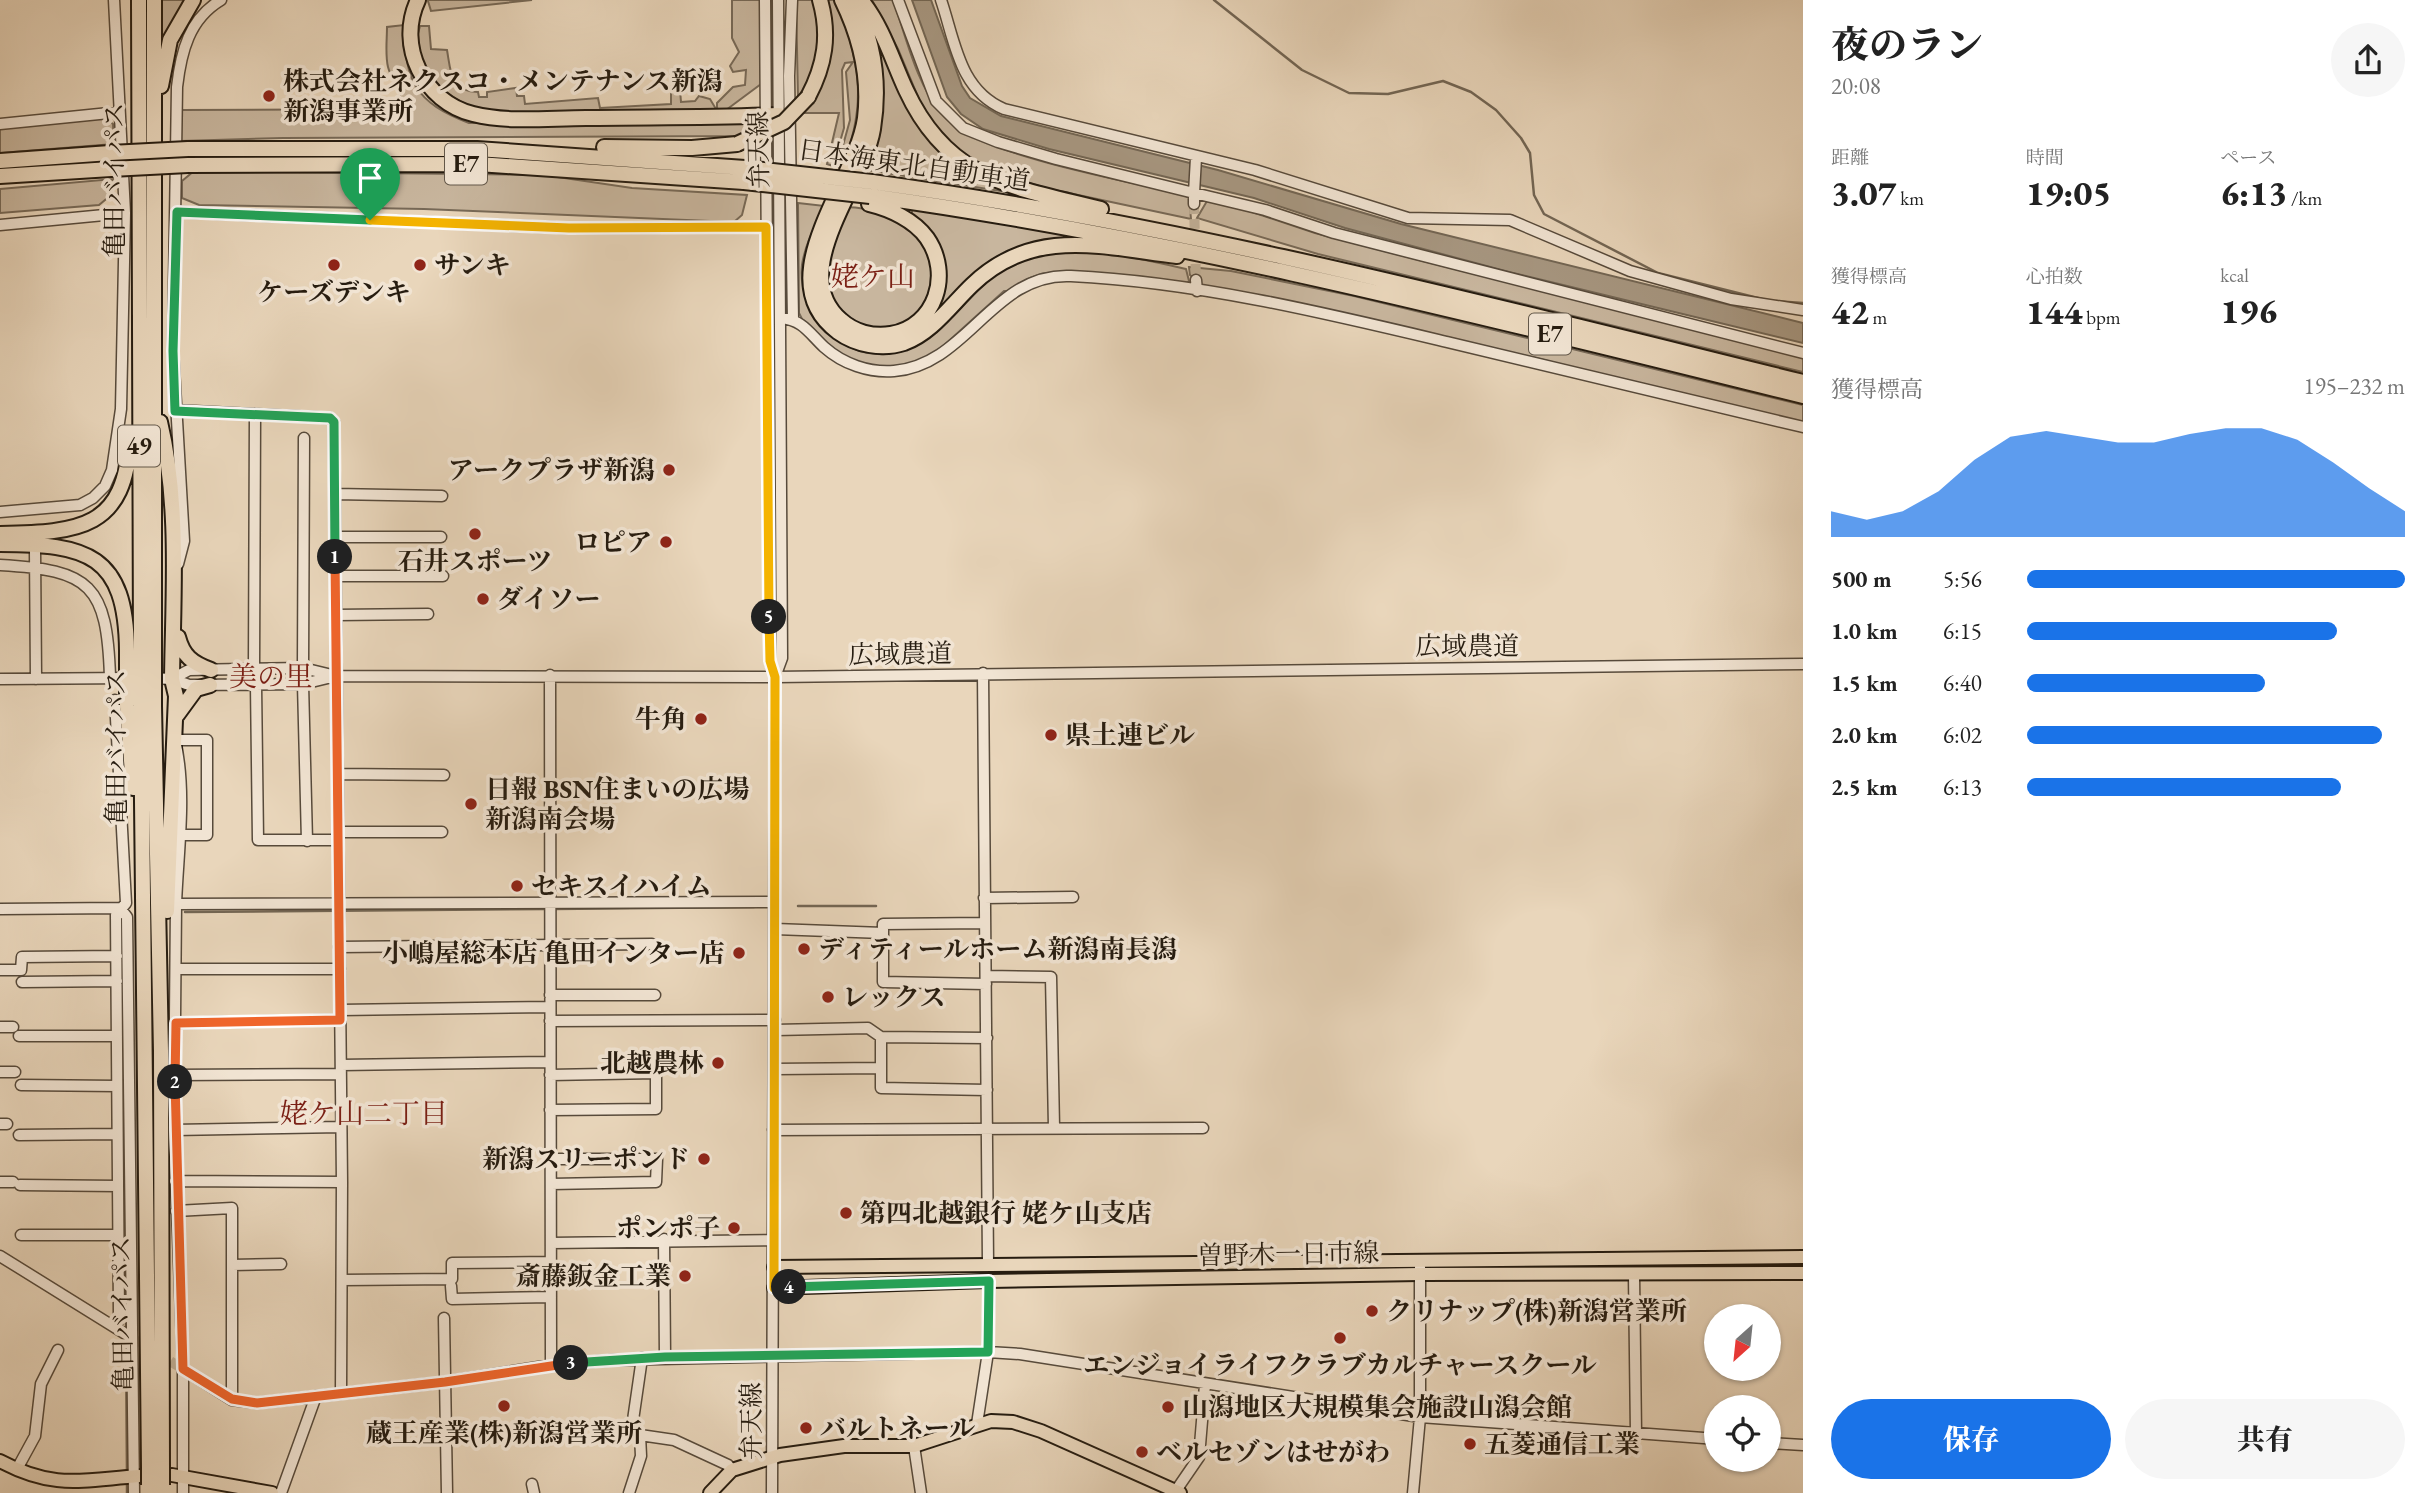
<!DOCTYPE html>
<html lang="ja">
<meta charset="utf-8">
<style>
:root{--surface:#fff;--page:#f6f6f6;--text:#222;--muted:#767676;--accent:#1a73e8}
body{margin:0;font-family:"EB Garamond","Noto Serif JP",serif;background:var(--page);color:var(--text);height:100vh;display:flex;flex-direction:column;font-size:26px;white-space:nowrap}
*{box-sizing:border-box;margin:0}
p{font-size:23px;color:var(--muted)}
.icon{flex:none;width:38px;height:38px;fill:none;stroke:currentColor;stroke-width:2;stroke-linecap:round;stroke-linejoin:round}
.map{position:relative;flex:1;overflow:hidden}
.sheet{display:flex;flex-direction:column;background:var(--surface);width:630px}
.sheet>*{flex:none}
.needle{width:46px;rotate:207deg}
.controls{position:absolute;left:1704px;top:1304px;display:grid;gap:14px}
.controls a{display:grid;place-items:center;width:77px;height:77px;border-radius:50%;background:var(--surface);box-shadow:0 2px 5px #0004;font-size:35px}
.pin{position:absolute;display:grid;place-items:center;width:60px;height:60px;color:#fff;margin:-72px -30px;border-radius:50% 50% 50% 0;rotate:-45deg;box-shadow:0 0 7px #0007}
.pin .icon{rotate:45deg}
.km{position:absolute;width:35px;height:35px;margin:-18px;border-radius:50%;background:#222;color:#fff;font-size:19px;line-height:35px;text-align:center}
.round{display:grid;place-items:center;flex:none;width:74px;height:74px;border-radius:37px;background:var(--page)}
.summary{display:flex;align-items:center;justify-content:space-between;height:119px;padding:0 28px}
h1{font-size:38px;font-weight:800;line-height:52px}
.figures{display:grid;grid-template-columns:repeat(3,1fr);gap:10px;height:119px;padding:7px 28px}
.figures div{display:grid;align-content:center}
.figures b{font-size:35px;font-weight:800}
.figures small{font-size:19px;font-weight:400}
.figures p{font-size:19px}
.chart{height:196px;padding:14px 28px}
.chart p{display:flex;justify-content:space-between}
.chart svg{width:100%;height:126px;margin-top:7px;fill:var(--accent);opacity:.7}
.button{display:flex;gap:14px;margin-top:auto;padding:14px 28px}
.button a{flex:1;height:80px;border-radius:42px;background:var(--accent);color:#fff;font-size:28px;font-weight:800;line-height:80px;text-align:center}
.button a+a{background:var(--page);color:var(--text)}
ul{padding:0 28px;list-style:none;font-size:23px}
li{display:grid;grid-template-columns:112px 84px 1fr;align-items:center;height:52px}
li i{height:18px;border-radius:9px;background:var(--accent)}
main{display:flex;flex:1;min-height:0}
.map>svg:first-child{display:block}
.green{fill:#c8b69e;stroke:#776957;stroke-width:2}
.water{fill:#a79781;stroke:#736654;stroke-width:2}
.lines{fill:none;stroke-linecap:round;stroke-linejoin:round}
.stream{stroke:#736654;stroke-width:2.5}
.minor-tunnel{stroke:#c2b199;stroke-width:10;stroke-dasharray:10 5;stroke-linecap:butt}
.minor-casing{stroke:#574a3b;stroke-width:13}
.major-casing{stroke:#261c10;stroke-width:16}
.highway-casing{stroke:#261c10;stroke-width:18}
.minor{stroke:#f1e4d3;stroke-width:10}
.major{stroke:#e9d6bb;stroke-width:12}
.highway{stroke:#e9d6bb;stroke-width:14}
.highway-bridge-casing{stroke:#261c10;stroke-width:18;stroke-linecap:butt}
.highway-bridge{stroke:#e9d6bb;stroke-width:14}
.split-1-casing{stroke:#fff;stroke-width:14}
.split-2-casing{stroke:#fff;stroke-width:14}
.split-3-casing{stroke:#fff;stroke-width:14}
.split-4-casing{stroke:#fff;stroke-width:14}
.split-5-casing{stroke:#fff;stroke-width:14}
.split-6-casing{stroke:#fff;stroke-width:14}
.split-1{stroke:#22a559;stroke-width:9}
.split-2{stroke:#f0652b;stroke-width:9}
.split-3{stroke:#f0652b;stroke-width:9}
.split-4{stroke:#22a559;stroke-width:9}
.split-5{stroke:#f5b400;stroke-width:9}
.split-6{stroke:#f5b400;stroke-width:9}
.poi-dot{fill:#8f2418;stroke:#f1e4d3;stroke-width:2.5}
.labels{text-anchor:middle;stroke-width:7;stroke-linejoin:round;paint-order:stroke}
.shield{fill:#f1e4d3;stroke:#63584a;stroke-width:2}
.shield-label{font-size:24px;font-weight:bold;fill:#261c10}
.poi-label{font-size:26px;font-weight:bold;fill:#261c10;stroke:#f1e4d3;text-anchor:start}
.street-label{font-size:26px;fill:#261c10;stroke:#f1e4d3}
.neighbourhood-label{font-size:28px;fill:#7a1f14;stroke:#f1e4d3}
</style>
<main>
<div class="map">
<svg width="1803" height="1493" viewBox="0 0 1803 1493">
<rect width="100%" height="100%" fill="#e9d6bb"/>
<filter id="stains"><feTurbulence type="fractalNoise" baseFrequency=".00286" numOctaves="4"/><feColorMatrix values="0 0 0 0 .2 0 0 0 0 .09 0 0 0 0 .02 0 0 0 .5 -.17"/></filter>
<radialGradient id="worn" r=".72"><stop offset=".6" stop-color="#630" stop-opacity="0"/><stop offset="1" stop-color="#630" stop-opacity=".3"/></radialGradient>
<path class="green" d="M 160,0 L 187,0 L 171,24 L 160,48 Z
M 532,0 L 431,11 L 428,1 L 428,0 Z
M 732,0 L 760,0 L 761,84 L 722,113 L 717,108 L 717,103 L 733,87 L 745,85 L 746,70 L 733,72 L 730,66 L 739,52 L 732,38 Z
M 796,0 L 813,0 C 823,33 821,71 798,98 Z
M 825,0 L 834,0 L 840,9 C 861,68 866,108 842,167 L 837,167 L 850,120 L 846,72 L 853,62 L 845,63 L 842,70 L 844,128 L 833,166 L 827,164 L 839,113 L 803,113 C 829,81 840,40 825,0 Z
M 872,0 L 893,0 C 906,36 916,83 941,113 C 976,156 1124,180 1182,194 L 1189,198 L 1191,219 L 1050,189 L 991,172 L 964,158 L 926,116 L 898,49 Z
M 404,25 C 405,82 415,102 469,123 L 745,121 L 746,133 L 740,136 L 283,138 L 181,141 L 181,110 L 403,109 C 403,95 392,82 388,67 C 385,55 387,40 387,27 Z
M 420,26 L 429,26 L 431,49 L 447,50 C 451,73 450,92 478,92 L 479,97 L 487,97 L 487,92 L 516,88 L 517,96 L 524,96 L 525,104 L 598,98 L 600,108 L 671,104 L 671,71 L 682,72 L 679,77 L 681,102 L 695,101 L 699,96 L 710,99 L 716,109 C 666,111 615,112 565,112 C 536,113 502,116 474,107 C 442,97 408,61 420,26 Z
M 881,40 C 899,87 914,139 959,167 C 977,179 1000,186 1019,194 L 866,170 C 880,127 886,88 877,44 Z
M 87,119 L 106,119 L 113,124 L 114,144 L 0,153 L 0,126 Z
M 194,171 L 544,175 L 632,188 L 747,195 L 742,215 L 734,222 L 424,209 L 199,205 L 182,198 L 182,181 Z
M 113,179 L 111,195 L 99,205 L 0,213 L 0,189 Z
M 1207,201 L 1231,205 L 1315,233 L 1423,261 L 1803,356 L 1803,372 L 1318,254 L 1197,218 Z
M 798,203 L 825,206 C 816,224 805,244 802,265 C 797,312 838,357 886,354 C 947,350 972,274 1028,256 C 1072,242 1142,259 1186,269 L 1189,281 L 1185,285 C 1140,280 1091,268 1047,273 C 1033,274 1020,284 1008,291 L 1004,291 L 931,357 L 914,364 L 869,371 L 844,359 L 804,323 L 799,313 Z
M 844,207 C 875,207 900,218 921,240 C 964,285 894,368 839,308 C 830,297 823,278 825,263 C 828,245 838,225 844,207 Z
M 912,209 L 1085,237 C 1010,245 992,254 940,309 L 937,307 C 952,271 944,239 912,216 Z
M 1189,267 L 1231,271 L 1354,296 L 1803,405 L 1803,426 L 1536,358 L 1206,290 L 1190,275 Z"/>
<path class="water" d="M 912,0 L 931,0 L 962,86 L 970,98 L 1001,116 L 1218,170 L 1401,224 L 1803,323 L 1803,343 L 1509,272 L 1345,228 L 1254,198 L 1049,149 L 983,129 L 961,114 L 947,97 Z"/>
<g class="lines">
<path class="stream" d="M 1214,0 L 1302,70 L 1349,93 L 1388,94 L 1443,81 L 1471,92 L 1496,110 L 1521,138 L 1530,153 L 1534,195 L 1544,214 L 1658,273 L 1762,299
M 1776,301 L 1803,303
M 798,906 L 876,906
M 554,909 L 754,907
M 185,912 L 547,909
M 122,938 L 126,1330
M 126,1337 L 127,1473
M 127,1480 L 127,1493"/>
<path class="minor-tunnel" d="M 1194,204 L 1196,280
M 132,1338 L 183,1369"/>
<defs>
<path id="minor" d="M 765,0 L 770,661 L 775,677 L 772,1493
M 792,0 L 789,76 L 793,319
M 898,0 L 936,101 L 963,128 L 998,142 L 1056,159 L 1194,193 L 1194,204
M 941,0 C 955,41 959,90 1004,109 L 1255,170 L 1408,218 L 1510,220 L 1630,271 L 1731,299 L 1803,310
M 0,124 L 119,112
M 1196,158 L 1194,193 L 1265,210 L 1334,233 L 1803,353
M 177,212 L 569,228 L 766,227
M 0,225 L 125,213
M 1196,280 L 1197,291
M 781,318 C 803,320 809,333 824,347 C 843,364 869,373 894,371 C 968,365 993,272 1071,276 C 1197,282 1325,313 1447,342 C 1566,370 1685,398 1803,427
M 175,410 L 330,418 L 334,422 L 342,1182 L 341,1392
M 335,494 L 442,496
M 0,512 L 80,505 L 93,498 L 105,486 L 112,470 L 121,409 L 125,213 L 114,0
M 335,537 L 441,537
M 35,551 L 36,679
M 178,564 L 184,541 L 173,351 L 177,87 C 181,52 189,19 221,0
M 0,565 C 91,570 107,585 110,677
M 336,576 L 443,576
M 336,615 L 428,614
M 303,668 L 304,438
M 254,669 L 255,414
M 983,673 L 988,1263
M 550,675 L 551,1365
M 775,677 L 782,658 L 778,0
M 150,678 L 172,679 L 189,685 L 303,684 L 336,676 L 775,677 L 1803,664
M 0,679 L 132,678
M 172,679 L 189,670 L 303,668 L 332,675
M 303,684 L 307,841
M 256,685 L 258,840 L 338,840
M 115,700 L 126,903 L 116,915 L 119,1316 L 116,1328
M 338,774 L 444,775
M 338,832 L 442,832
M 179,835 L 207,835 L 207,740 L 175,740 C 187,793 178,850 176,904 L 174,1130 L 183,1369 L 183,1493
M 984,898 L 1073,897
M 176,904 L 773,902
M 0,909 L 120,908 L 127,917 L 134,1493
M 985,923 L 883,924 L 883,982 L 986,984
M 775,929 L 883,933
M 339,947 L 652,944
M 176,969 L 340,969
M 0,970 L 21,970 L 22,957 L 117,956
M 986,976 L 1051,977 L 1054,1127
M 22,982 L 117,981
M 550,995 L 655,995
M 340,1010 L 550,1007
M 550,1021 L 775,1020
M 176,1023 L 340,1020
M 0,1027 L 13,1027
M 775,1030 L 868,1028 L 881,1037
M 19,1036 L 117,1036
M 987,1038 L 881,1037 L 881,1088 L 987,1090
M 341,1065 L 550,1062
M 775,1069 L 881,1068
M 0,1072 L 15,1072
M 175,1075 L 340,1074
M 550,1075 L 656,1073 L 656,1109 L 550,1110
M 21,1085 L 117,1086
M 0,1124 L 7,1124
M 174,1130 L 341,1127
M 773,1130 L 1203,1128
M 19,1135 L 116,1134
M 551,1159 L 657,1159 L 656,1182 L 551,1184
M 175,1181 L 342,1182
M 0,1182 L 13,1182
M 20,1185 L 118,1186
M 176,1211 L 232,1208 L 232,1400
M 21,1235 L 118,1235
M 664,1239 L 665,1357
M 551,1243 L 774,1240
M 0,1256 L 132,1338
M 232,1265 L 281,1264
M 1634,1275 L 1636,1434
M 342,1280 L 452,1279 L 452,1263 L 551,1262
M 451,1286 L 452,1299 L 551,1297
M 444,1318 L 447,1493
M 642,1358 L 632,1427 L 640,1435 L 674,1440 L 728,1465 L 732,1470
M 183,1369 L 232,1400 L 257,1403 L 445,1382 L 551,1365 L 614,1360 L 988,1352 L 1020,1354 L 1420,1417 L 1717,1439
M 977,1424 L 988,1352 L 989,1281
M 1769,1443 L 1803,1445
M 914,1446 L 921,1493
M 17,1469 L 35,1436 L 41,1384 L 58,1350
M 532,1484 L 534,1493
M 1175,1492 L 1199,1457 L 1205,1385
M 281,1493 L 316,1396
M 629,1493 L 641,1456 L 640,1435
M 1413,1493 L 1420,1417 L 1420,1267"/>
<path id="major" d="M 774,1267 L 1803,1257
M 774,1288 L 989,1281 L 1420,1274 L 1803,1273
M 0,1461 C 54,1490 82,1480 139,1476
M 172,1475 L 272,1493
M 710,1493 L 732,1470 L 780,1455 L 844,1446 L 914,1446 L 991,1421 L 1013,1422 L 1041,1431 L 1180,1493"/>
<path id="highway" d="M 139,0 L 141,651
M 154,0 L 154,651
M 418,0 C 396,46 424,102 473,114 C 509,123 549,118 586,118 C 650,117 714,118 779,115
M 842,0 C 860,37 870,77 865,118 C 856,183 766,279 838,332 C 856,345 882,350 904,343 C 932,333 951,305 972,285 C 1033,226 1102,247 1177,256
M 853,0 C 874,40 880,85 873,129 C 864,185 785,272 841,320 C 854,332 873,337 891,334 C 936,326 952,274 927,238 C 914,220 890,209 869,204
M 861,0 C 883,27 892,60 906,90 C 948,181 1013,187 1101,209
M 161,86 L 170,40 L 193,0
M 808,97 C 825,65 830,35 820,0
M 604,147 L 692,148 L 737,144
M 188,149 L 477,149 L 745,168
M 0,161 L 110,153
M 188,165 L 478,164 L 744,182
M 0,176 L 111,169
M 872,182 C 1187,225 1494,306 1803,382
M 870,196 C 1186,240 1494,320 1803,396
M 160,422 C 180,505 173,594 172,679 L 176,696 L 167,911
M 0,534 C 79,532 126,530 130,437
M 0,544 C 87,544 126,554 127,651
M 178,637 C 183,656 192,663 211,670
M 127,705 L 133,788
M 141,706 L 149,1467
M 154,706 L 161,1051 L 162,1468
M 177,715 L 196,689 L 210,685"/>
</defs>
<use href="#minor" class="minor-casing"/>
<use href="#major" class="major-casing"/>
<use href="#highway" class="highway-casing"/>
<use href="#minor" class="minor"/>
<use href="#major" class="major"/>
<use href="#highway" class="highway"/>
<defs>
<path id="highway-bridge" d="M 737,144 L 784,122 L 808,97
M 110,153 L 188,149
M 745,168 L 872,182
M 111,169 L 188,165
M 744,182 L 870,196
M 127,651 L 127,705
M 141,706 L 141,651
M 154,706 L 154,651
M 149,1467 L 149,1485
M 162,1468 L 162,1485"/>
</defs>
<use href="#highway-bridge" class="highway-bridge-casing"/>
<use href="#highway-bridge" class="highway-bridge"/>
</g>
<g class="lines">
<defs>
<path id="split-1" d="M 335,557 L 334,422 L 330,418 L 175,411 L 173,351 L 177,212 L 370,220"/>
<path id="split-2" d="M 175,1082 L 176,1023 L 340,1020 L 335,557"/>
<path id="split-3" d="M 175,1082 L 183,1369 L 232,1399 L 257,1403 L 445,1382 L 571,1363"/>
<path id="split-4" d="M 571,1363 L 665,1357 L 988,1352 L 989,1281 L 789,1287"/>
<path id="split-5" d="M 769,617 L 770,661 L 775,677 L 774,1288 L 789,1287"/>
<path id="split-6" d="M 370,220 L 569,228 L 766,227 L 769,617"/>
</defs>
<use href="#split-1" class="split-1-casing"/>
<use href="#split-2" class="split-2-casing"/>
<use href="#split-3" class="split-3-casing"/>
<use href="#split-4" class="split-4-casing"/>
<use href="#split-5" class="split-5-casing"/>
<use href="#split-6" class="split-6-casing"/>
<use href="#split-1" class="split-1"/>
<use href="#split-2" class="split-2"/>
<use href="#split-3" class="split-3"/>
<use href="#split-4" class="split-4"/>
<use href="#split-5" class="split-5"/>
<use href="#split-6" class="split-6"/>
</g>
<g class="poi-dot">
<circle cx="269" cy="96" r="7"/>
<circle cx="334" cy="265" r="7"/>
<circle cx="420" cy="265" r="7"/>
<circle cx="669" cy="470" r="7"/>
<circle cx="475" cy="534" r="7"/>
<circle cx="666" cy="542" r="7"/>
<circle cx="483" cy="599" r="7"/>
<circle cx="701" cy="719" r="7"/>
<circle cx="1051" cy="735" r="7"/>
<circle cx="471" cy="804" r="7"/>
<circle cx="517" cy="886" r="7"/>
<circle cx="804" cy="949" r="7"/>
<circle cx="739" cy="953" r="7"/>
<circle cx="828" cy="997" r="7"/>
<circle cx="718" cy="1063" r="7"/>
<circle cx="704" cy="1159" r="7"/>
<circle cx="846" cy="1213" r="7"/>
<circle cx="734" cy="1228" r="7"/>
<circle cx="685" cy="1276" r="7"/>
<circle cx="1372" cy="1311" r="7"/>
<circle cx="1340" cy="1338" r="7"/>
<circle cx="504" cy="1406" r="7"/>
<circle cx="1168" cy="1407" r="7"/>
<circle cx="806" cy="1428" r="7"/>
<circle cx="1470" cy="1444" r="7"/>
<circle cx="1142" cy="1452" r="7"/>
</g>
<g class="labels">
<g class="shield">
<rect x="445" y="143.5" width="42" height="41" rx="5"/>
<rect x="1529" y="313.5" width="42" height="41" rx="5"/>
<rect x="118" y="425.5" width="42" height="41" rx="5"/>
</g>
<g class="shield-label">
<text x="466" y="172">E7</text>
<text x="1550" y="342">E7</text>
<text x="139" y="454">49</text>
</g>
<g class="poi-label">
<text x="283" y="90">株式会社ネクスコ・メンテナンス新潟<tspan x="283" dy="30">新潟事業所</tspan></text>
<text x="434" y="274">サンキ</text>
<text x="334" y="301" text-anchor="middle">ケーズデンキ</text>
<text x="655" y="479" text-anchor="end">アークプラザ新潟</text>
<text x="652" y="551" text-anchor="end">ロピア</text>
<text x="475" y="570" text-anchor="middle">石井スポーツ</text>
<text x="497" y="608">ダイソー</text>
<text x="687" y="728" text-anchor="end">牛角</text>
<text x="1065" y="744">県土連ビル</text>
<text x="485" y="798">日報 BSN住まいの広場<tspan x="485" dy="30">新潟南会場</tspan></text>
<text x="531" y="895">セキスイハイム</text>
<text x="818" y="958">ディティールホーム新潟南長潟</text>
<text x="725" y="962" text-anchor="end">小嶋屋総本店 亀田インター店</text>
<text x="842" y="1006">レックス</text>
<text x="704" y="1072" text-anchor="end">北越農林</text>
<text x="690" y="1168" text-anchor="end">新潟スリーポンド</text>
<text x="860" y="1222">第四北越銀行 姥ケ山支店</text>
<text x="720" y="1237" text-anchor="end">ポンポ子</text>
<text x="671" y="1285" text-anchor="end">斎藤鈑金工業</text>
<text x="1386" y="1320">クリナップ(株)新潟営業所</text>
<text x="1340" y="1374" text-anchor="middle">エンジョイライフクラブカルチャースクール</text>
<text x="1182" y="1416">山潟地区大規模集会施設山潟会館</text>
<text x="820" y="1437">バルトネール</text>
<text x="504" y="1442" text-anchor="middle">蔵王産業(株)新潟営業所</text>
<text x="1484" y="1453">五菱通信工業</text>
<text x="1156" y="1461">ベルセゾンはせがわ</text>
</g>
<g class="street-label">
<text transform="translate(758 150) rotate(-91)" y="9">弁天線</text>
<text transform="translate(914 165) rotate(8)" y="9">日本海東北自動車道</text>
<text transform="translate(114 180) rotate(-90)" y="9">亀田バイパス</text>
<text x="1467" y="655">広域農道</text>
<text transform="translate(900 654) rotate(-1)" y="9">広域農道</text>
<text transform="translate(116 747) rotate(-90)" y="9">亀田バイパス</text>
<text transform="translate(1288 1254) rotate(-1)" y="9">曽野木一日市線</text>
<text transform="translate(122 1314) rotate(-91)" y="9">亀田バイパス</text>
<text transform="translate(751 1421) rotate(-90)" y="9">弁天線</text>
</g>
<g class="neighbourhood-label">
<text x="873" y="286">姥ケ山</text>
<text x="271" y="686">美の里</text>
<text x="364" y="1123">姥ケ山二丁目</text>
</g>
</g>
<rect width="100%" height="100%" filter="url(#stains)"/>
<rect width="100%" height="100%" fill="url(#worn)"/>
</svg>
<div class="controls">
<a><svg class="needle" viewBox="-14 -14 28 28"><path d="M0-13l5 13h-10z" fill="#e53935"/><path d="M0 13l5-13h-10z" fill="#767676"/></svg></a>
<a><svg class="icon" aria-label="locate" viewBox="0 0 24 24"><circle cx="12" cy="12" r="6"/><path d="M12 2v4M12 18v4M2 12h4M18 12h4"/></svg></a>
</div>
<div class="pin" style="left:370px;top:220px;background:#1e9e55"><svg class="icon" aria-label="arrive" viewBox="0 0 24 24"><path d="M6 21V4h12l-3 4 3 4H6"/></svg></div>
<b class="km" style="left:335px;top:557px">1</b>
<b class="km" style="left:175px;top:1082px">2</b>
<b class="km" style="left:571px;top:1363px">3</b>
<b class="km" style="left:789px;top:1287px">4</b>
<b class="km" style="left:769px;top:617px">5</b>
</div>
<section class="sheet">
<div class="summary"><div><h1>夜のラン</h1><p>20:08</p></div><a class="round"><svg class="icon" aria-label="share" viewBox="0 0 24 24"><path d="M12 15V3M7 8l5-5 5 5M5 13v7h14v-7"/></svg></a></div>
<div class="figures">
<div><p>距離</p><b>3.07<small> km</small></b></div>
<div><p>時間</p><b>19:05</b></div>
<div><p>ペース</p><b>6:13<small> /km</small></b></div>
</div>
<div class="figures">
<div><p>獲得標高</p><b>42<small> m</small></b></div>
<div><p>心拍数</p><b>144<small> bpm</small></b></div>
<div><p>kcal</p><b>196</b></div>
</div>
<div class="chart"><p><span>獲得標高</span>195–232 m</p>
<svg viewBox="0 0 160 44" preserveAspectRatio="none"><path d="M0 44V35L10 38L20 35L30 28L40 17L50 9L60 7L70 9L80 11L90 11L100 8L110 6L120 6L130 10L140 18L150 27L160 35V44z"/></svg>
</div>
<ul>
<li><b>500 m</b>5:56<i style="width:100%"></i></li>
<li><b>1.0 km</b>6:15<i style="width:82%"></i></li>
<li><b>1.5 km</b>6:40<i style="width:63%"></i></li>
<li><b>2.0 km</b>6:02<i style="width:94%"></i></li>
<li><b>2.5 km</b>6:13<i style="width:83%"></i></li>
</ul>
<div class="button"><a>保存</a><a>共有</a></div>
</section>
</main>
